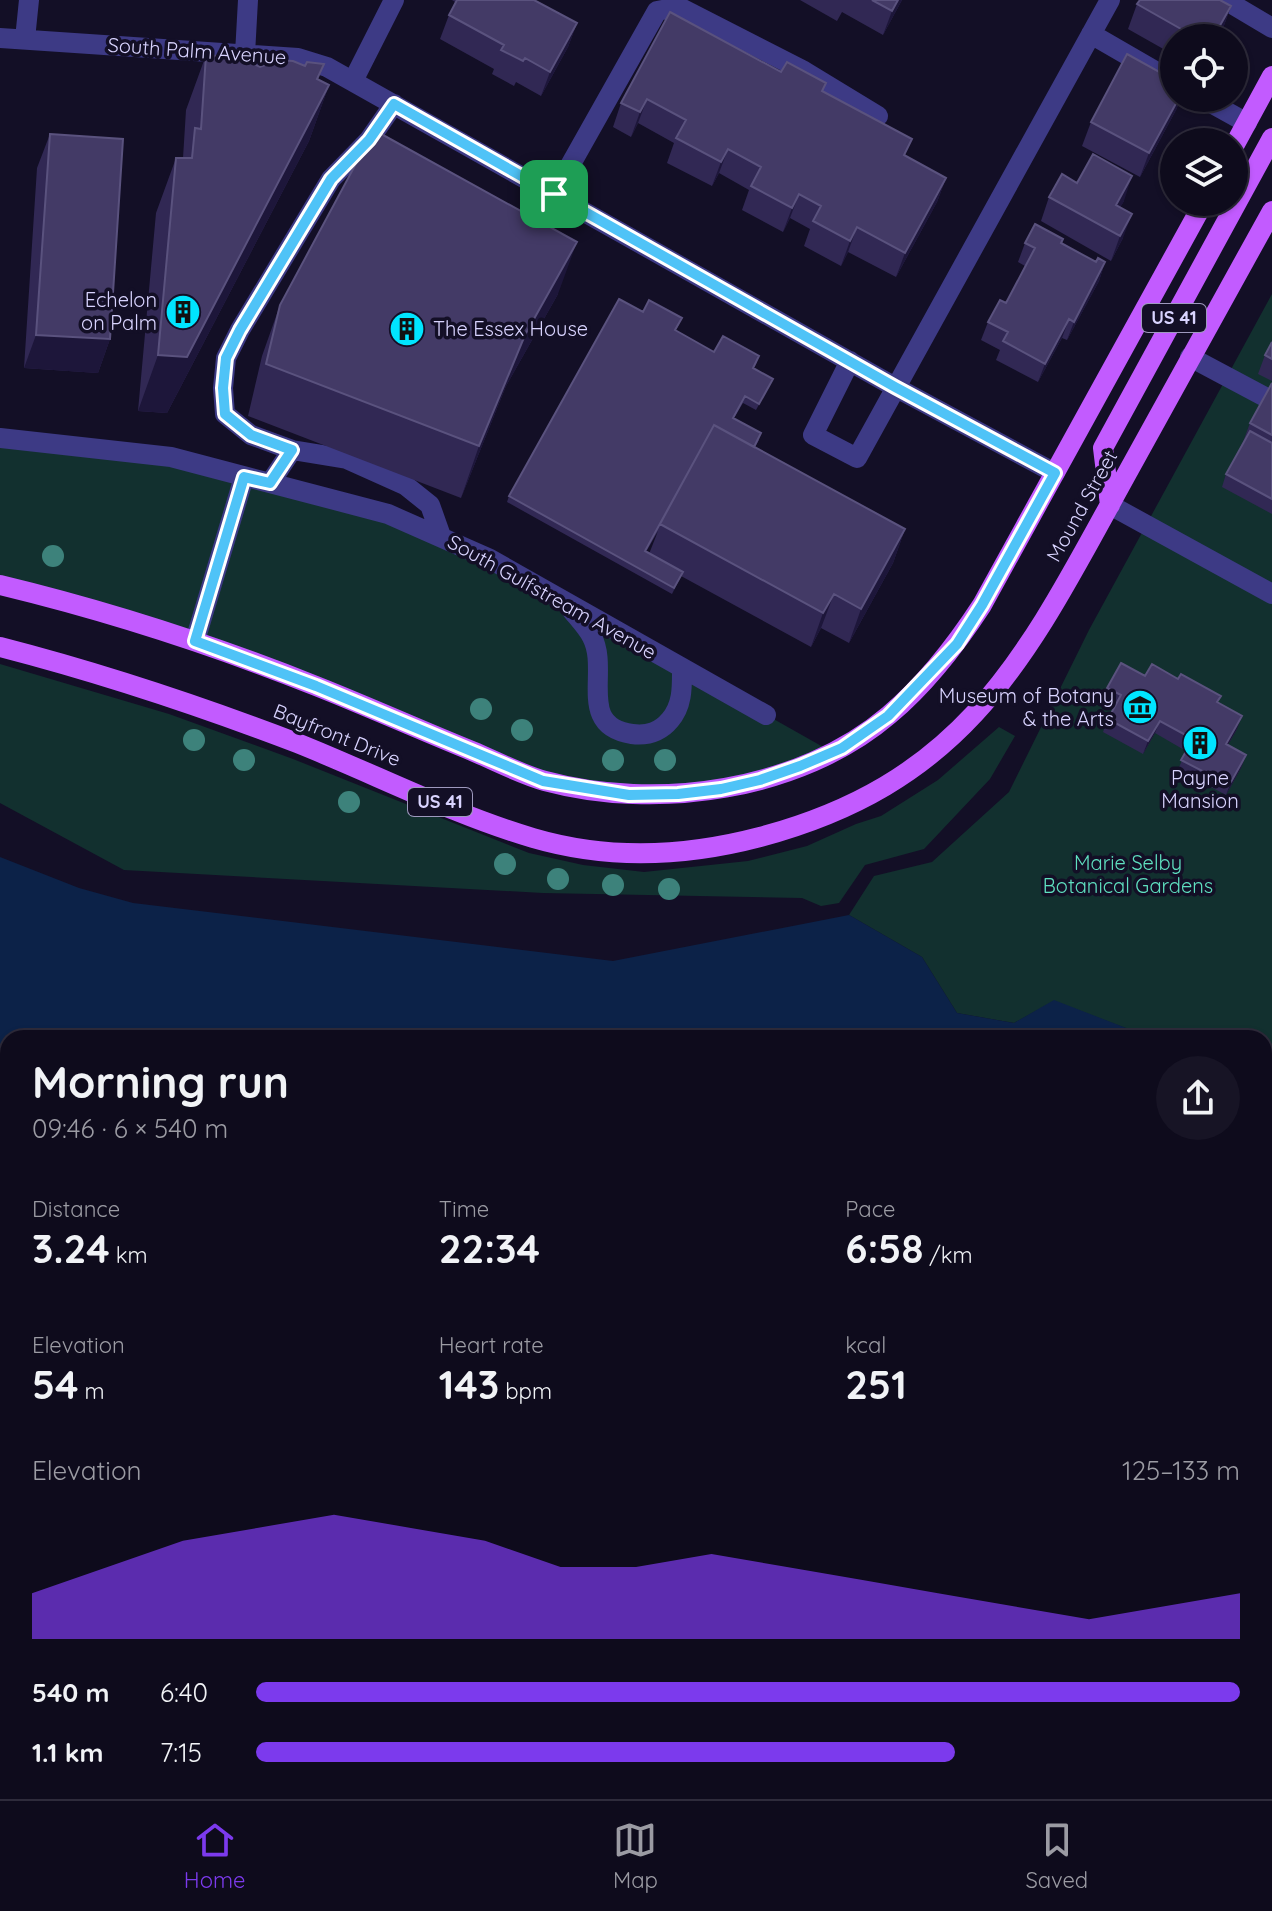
<!DOCTYPE html>
<meta charset="utf-8">
<style>
:root{--surface:#0e0b1c;--page:#171425;--text:#f1f3f6;--muted:#9b9ba3;--line:#2e2b3b;--accent:#7c3aed}
body{margin:0;font-family:Quicksand,sans-serif;background:var(--page);color:var(--text);height:100vh;display:flex;flex-direction:column;font-size:30px;white-space:nowrap}
*{box-sizing:border-box;margin:0}
p{font-size:26px;color:var(--muted)}
.icon{flex:none;width:44px;height:44px;fill:none;stroke:currentColor;stroke-width:2;stroke-linecap:round;stroke-linejoin:round}
.map{position:relative;flex:1;overflow:hidden}
.sheet{position:absolute;left:0px;top:1030px;width:1272px;height:770px;display:flex;flex-direction:column;background:var(--surface);border-radius:24px 24px 0 0;box-shadow:0 2px 6px #0004,0 0 0 2px var(--line)}
.sheet>*{flex:none}
.buttons{position:absolute;left:1160px;top:24px;display:grid;gap:16px}
.buttons a{display:grid;place-items:center;width:88px;height:88px;border-radius:50%;background:var(--surface);box-shadow:0 2px 6px #0004,0 0 0 2px var(--line);font-size:40px}
.pin{position:absolute;display:grid;place-items:center;width:68px;height:68px;color:#fff;margin:-34px;border-radius:16px;box-shadow:0 4px 12px #0006}
.round{display:grid;place-items:center;flex:none;width:84px;height:84px;border-radius:42px;background:var(--page)}
.head{display:flex;align-items:center;justify-content:space-between;height:136px;padding:0 32px}
h1{font-size:44px;font-weight:700;line-height:60px}
.stats{display:grid;grid-template-columns:repeat(3,1fr);gap:12px;height:136px;padding:8px 32px}
.stats div{display:grid;align-content:center}
.stats b{font-size:40px;font-weight:700}
.stats small{font-size:22px;font-weight:400}
.stats p{font-size:22px}
.chart{height:224px;padding:16px 32px}
.chart p{display:flex;justify-content:space-between}
.chart svg{width:100%;height:144px;margin-top:8px;fill:var(--accent);opacity:.7}
ul{padding:0 32px;list-style:none;font-size:26px}
li{display:grid;grid-template-columns:128px 96px 1fr;align-items:center;height:60px}
li i{height:20px;border-radius:10px;background:var(--accent)}
.menu{display:flex;justify-content:space-around;align-items:center;height:112px;border-top:2px solid var(--line);background:var(--surface);font-size:22px;color:var(--muted)}
.menu a{display:grid;justify-items:center;gap:4px}
.menu .current{color:var(--accent)}
.map>svg:first-child{display:block}
.green{fill:#12302f}
.water{fill:#0c2248}
.lines{fill:none;stroke-linecap:round;stroke-linejoin:round}
.minor{stroke:#3d3a85;stroke-width:20}
.major{stroke:#c25bff;stroke-width:20}
.tree{fill:#3d827b}
.wall{fill:#312854;fill-rule:evenodd}
.shaded-wall{fill:#1d163a}
.building{fill:#433a66;stroke:#5a527e;stroke-width:2}
.route-casing{stroke:#fff;stroke-width:16}
.route{stroke:#4fc3f7;stroke-width:10}
.labels{text-anchor:middle;stroke-width:7;stroke-linejoin:round;paint-order:stroke}
.shield{fill:#130f26;stroke:#9e99be;stroke-width:2}
.shield-label{font-size:18px;font-weight:bold;fill:#d9d4ff}
.street-label{font-size:20px;fill:#d9d4ff;stroke:#130f26}
.poi-label{font-size:20px;fill:#d9d4ff;stroke:#130f26;text-anchor:end}
.park-label{font-size:20px;fill:#5fe0c0;stroke:#130f26}
</style>
<div class="map">
<svg width="1272" height="1799" viewBox="0 0 1272 1799">
<rect width="100%" height="100%" fill="#130f26"/>
<path class="green" d="M 1272,294 L 1272,1084 L 1264,1081 L 1264,1038 L 1152,1038 L 1054,1001 L 1014,1023 L 957,1013 L 922,957 L 849,915 L 874,876 L 932,862 L 1009,792 L 1089,630 Z
M 0,438 L 270,483 L 490,559 L 832,752 L 760,780 L 588,790 L 316,686 L 0,585 Z
M 0,664 L 169,714 L 293,759 L 529,853 L 583,865 L 644,872 L 748,861 L 807,846 L 856,824 L 881,816 L 938,780 L 999,727 L 1015,736 L 990,779 L 924,849 L 865,865 L 839,903 L 821,906 L 802,898 L 543,893 L 124,870 L 0,803 Z"/>
<path class="water" d="M 0,857 L 79,888 L 133,903 L 613,961 L 849,915 L 922,957 L 957,1013 L 1014,1023 L 1054,1000 L 1152,1038 L 8,1038 L 8,1792 L 1264,1792 L 1264,1081 L 1272,1084 L 1272,1799 L 0,1799 Z"/>
<g class="lines">
<path class="minor" d="M 1225,0 L 1272,28
M 1091,34 L 1174,82
M 0,38 L 298,58 L 327,67 L 895,387 L 1055,473
M 25,39 L 29,0
M 245,54 L 248,0
M 353,81 L 394,0
M 1202,98 L 1247,123
M 554,194 L 657,11 L 679,7 L 804,71 L 878,116
M 1190,357 L 1267,398
M 850,361 L 813,435 L 857,458 L 1110,0
M 0,438 L 171,457 L 388,514 L 490,559 L 766,715
M 292,450 L 251,435 L 225,414 L 223,388 L 226,358 L 240,330 L 331,179 L 369,140 L 394,104
M 270,483 L 292,450 L 347,459 L 405,485 L 430,505 L 441,536
M 1110,505 L 1272,594
M 570,608 C 577,617 587,627 592,637 C 610,671 576,726 632,734 C 648,736 660,732 670,720 C 683,705 682,686 682,668
M 195,641 L 244,477"/>
<path class="major" d="M 1234,146 L 1272,76
M 1110,505 L 1103,448 L 1272,138
M 0,585 C 108,611 213,645 316,686 C 369,707 420,730 472,751 C 496,761 520,774 545,781 C 656,811 800,791 889,715 C 926,684 956,645 982,605 L 1204,202
M 0,647 C 101,673 200,706 297,743 C 375,774 452,814 533,838 C 608,860 684,857 760,837 C 970,781 1028,653 1125,477 C 1174,388 1223,299 1272,211"/>
</g>
<g class="tree">
<circle cx="53" cy="556" r="11"/>
<circle cx="481" cy="709" r="11"/>
<circle cx="522" cy="730" r="11"/>
<circle cx="194" cy="740" r="11"/>
<circle cx="244" cy="760" r="11"/>
<circle cx="613" cy="760" r="11"/>
<circle cx="665" cy="760" r="11"/>
<circle cx="349" cy="802" r="11"/>
<circle cx="505" cy="864" r="11"/>
<circle cx="558" cy="879" r="11"/>
<circle cx="613" cy="885" r="11"/>
<circle cx="669" cy="889" r="11"/>
</g>
<path class="wall" d="M 452,0 L 534,0 L 577,23 L 568,47 L 541,96 L 516,82 L 514,86 L 492,74 L 494,69 L 440,39 L 449,15 L 455,2 Z
M 800,0 L 902,0 L 883,35 L 842,12 L 837,21 Z
M 1137,4 L 1231,6 L 1222,31 L 1218,38 L 1174,38 L 1174,55 L 1128,29 Z
M 206,55 L 319,79 L 329,85 L 309,141 L 167,413 L 138,411 L 156,213 L 176,158 L 183,158 L 186,110 Z
M 781,72 L 823,91 L 906,156 L 946,178 L 937,202 L 896,277 L 848,252 L 841,266 L 804,246 L 810,229 L 790,218 L 783,232 L 742,210 L 749,190 L 719,173 L 712,186 L 667,163 L 674,143 L 638,123 L 631,137 L 613,127 L 621,103 Z
M 1174,98 L 1181,98 L 1176,110 L 1140,177 L 1082,146 L 1091,122 Z
M 50,134 L 110,339 L 98,373 L 24,368 L 37,168 Z
M 1077,183 L 1124,201 L 1120,207 L 1123,238 L 1111,261 L 1041,221 L 1049,197 Z
M 1063,239 L 1061,243 L 1096,262 L 1105,262 L 1099,281 L 1067,340 L 1062,338 L 1038,382 L 996,360 L 1000,350 L 981,340 L 988,322 L 1006,303 L 1025,266 L 1018,262 L 1025,243 Z
M 558,294 L 506,386 L 461,498 L 248,416 L 262,356 L 280,305 Z
M 643,312 L 682,318 L 676,330 L 714,352 L 757,362 L 754,368 L 773,379 L 770,385 L 756,410 L 743,403 L 734,418 L 759,440 L 755,447 L 905,529 L 893,563 L 849,643 L 821,628 L 811,647 L 681,576 L 672,594 L 507,502 L 509,496 ZM 658,531 L 649,554 L 646,552 Z
M 1272,342 L 1272,381 L 1258,374 L 1265,355 Z
M 1272,383 L 1272,514 L 1222,487 L 1226,474 L 1243,442 L 1250,423 Z
M 1145,676 L 1218,703 L 1237,729 L 1228,745 L 1246,755 L 1241,768 L 1226,795 L 1207,785 L 1205,788 L 1177,772 L 1186,751 L 1155,733 L 1143,754 L 1103,732 L 1108,719 L 1115,707 L 1103,700 L 1107,688 Z"/>
<path class="shaded-wall" d="M 898,0 L 902,0 L 883,35 L 892,11 Z
M 1231,6 L 1222,31 L 1218,38 L 1213,38 Z
M 577,23 L 568,47 L 541,96 L 550,72 Z
M 329,85 L 309,141 L 167,413 L 138,411 L 158,355 Z
M 1179,98 L 1181,98 L 1176,110 L 1140,177 L 1149,153 Z
M 647,99 L 638,123 L 631,137 L 640,112 Z
M 728,149 L 719,173 L 712,186 L 721,162 Z
M 1132,176 L 1124,201 L 1108,229 L 1116,205 Z
M 946,178 L 937,202 L 896,277 L 905,253 Z
M 799,194 L 790,218 L 783,232 L 792,208 Z
M 1132,214 L 1123,238 L 1111,261 L 1120,236 Z
M 857,227 L 848,252 L 841,266 L 850,241 Z
M 577,242 L 558,294 L 506,386 L 461,498 L 479,446 L 525,335 Z
M 1105,262 L 1099,281 L 1067,340 L 1074,322 Z
M 1069,319 L 1062,338 L 1038,382 L 1045,364 Z
M 36,335 L 110,339 L 98,373 L 24,368 Z
M 905,529 L 893,563 L 849,643 L 861,609 Z
M 834,594 L 821,628 L 811,647 L 823,613 Z
M 1242,716 L 1237,729 L 1221,757 L 1226,744 Z
M 1160,721 L 1155,733 L 1143,754 L 1148,741 Z
M 1246,755 L 1241,768 L 1226,795 L 1231,782 Z"/>
<path class="building" d="M 457,0 L 534,0 L 577,23 L 550,72 L 525,58 L 523,61 L 501,50 L 504,45 L 449,15 Z
M 872,0 L 898,0 L 892,11 Z
M 1140,0 L 1220,0 L 1231,6 L 1213,38 L 1197,38 L 1137,4 Z
M 670,12 L 781,72 L 787,62 L 826,83 L 822,91 L 912,139 L 904,155 L 946,178 L 905,253 L 857,227 L 850,241 L 813,221 L 821,206 L 799,194 L 792,208 L 751,186 L 761,167 L 728,149 L 721,162 L 676,138 L 686,120 L 647,99 L 640,112 L 621,103 Z
M 1127,54 L 1174,80 L 1174,98 L 1179,98 L 1149,153 L 1091,122 Z
M 206,55 L 243,58 L 260,67 L 279,60 L 293,61 L 305,66 L 307,62 L 324,64 L 317,79 L 329,85 L 187,357 L 158,355 L 176,158 L 192,158 L 195,128 L 201,129 Z
M 374,130 L 577,242 L 525,335 L 479,446 L 266,364 L 280,305 Z
M 50,134 L 123,139 L 110,339 L 36,335 Z
M 1093,154 L 1132,176 L 1116,205 L 1132,214 L 1120,236 L 1049,197 L 1062,174 L 1077,183 Z
M 1035,224 L 1063,239 L 1061,243 L 1096,262 L 1098,258 L 1105,262 L 1074,322 L 1069,319 L 1045,364 L 1003,341 L 1008,332 L 988,322 L 1000,300 L 1006,303 L 1035,248 L 1025,243 Z
M 619,299 L 643,312 L 649,300 L 682,318 L 675,330 L 714,352 L 723,336 L 759,356 L 753,368 L 773,379 L 759,404 L 745,396 L 733,418 L 761,433 L 754,447 L 714,425 L 645,551 L 683,572 L 674,588 L 509,496 Z
M 1272,342 L 1272,359 L 1265,355 Z
M 1272,383 L 1272,435 L 1250,423 Z
M 714,425 L 905,529 L 861,609 L 834,594 L 823,613 L 660,524 Z
M 1250,431 L 1272,443 L 1272,499 L 1226,474 Z
M 1121,663 L 1145,676 L 1152,664 L 1178,679 L 1181,674 L 1221,696 L 1217,702 L 1242,716 L 1226,744 L 1246,755 L 1231,782 L 1212,772 L 1210,775 L 1181,760 L 1193,739 L 1160,721 L 1148,741 L 1108,719 L 1121,695 L 1107,688 Z"/>
<g class="lines">
<defs>
<path id="route" d="M 394,104 L 895,387 L 1055,473 L 982,605 L 957,644 L 888,716 L 842,748 L 800,766 L 760,780 L 721,789 L 678,794 L 629,795 L 543,781 L 316,686 L 195,641 L 244,477 L 270,483 L 292,450 L 251,435 L 225,414 L 223,388 L 226,358 L 240,330 L 331,179 L 369,140 Z"/>
</defs>
<use href="#route" class="route-casing"/>
<use href="#route" class="route"/>
</g>
<defs>
<symbol id="building-disc" viewBox="-11 -11 22 22"><circle r="9.5" fill="#00e5ff" stroke="#130f26"/><path d="M-4-6H4V6H1V3H-1V6H-4ZM-2.5-4.3h1.7v1.8h-1.7ZM.8-4.3h1.7v1.8H.8ZM-2.5-1h1.7V.8h-1.7ZM.8-1h1.7V.8H.8Z" fill="#111"/></symbol>
<symbol id="museum-disc" viewBox="-11 -11 22 22"><circle r="9.5" fill="#00e5ff" stroke="#130f26"/><path d="M0-6L6-3V-2H-6V-3ZM-5-1h2V3h-2ZM-1-1h2V3h-2ZM3-1h2V3H3ZM-6 4H6V6H-6Z" fill="#111"/></symbol>
</defs>
<g fill-rule="evenodd">
<use href="#building-disc" x="163" y="292" width="40" height="40"/>
<use href="#building-disc" x="387" y="309" width="40" height="40"/>
<use href="#museum-disc" x="1120" y="687" width="40" height="40"/>
<use href="#building-disc" x="1180" y="723" width="40" height="40"/>
</g>
<g class="labels">
<g class="shield">
<rect x="1142" y="304" width="64" height="28" rx="6"/>
<rect x="408" y="788" width="64" height="28" rx="6"/>
</g>
<g class="shield-label">
<text x="1174" y="324">US 41</text>
<text x="440" y="808">US 41</text>
</g>
<g class="street-label">
<text transform="translate(197 51) rotate(4)" y="7">South Palm Avenue</text>
<text transform="translate(1082 506) rotate(-61)" y="7">Mound Street</text>
<text transform="translate(552 597) rotate(29)" y="7">South Gulfstream Avenue</text>
<text transform="translate(337 735) rotate(22)" y="7">Bayfront Drive</text>
</g>
<g class="poi-label">
<text x="157" y="307">Echelon<tspan x="157" dy="23">on Palm</tspan></text>
<text x="433" y="336" text-anchor="start">The Essex House</text>
<text x="1114" y="703">Museum of Botany<tspan x="1114" dy="23">&amp; the Arts</tspan></text>
<text x="1200" y="785" text-anchor="middle">Payne<tspan x="1200" dy="23">Mansion</tspan></text>
</g>
<g class="park-label">
<text x="1128" y="870">Marie Selby<tspan x="1128" dy="23">Botanical Gardens</tspan></text>
</g>
</g>
</svg>
<div class="buttons">
<a><svg class="icon" aria-label="locate" viewBox="0 0 24 24"><circle cx="12" cy="12" r="6"/><path d="M12 2v4M12 18v4M2 12h4M18 12h4"/></svg></a>
<a><svg class="icon" aria-label="layers" viewBox="0 0 24 24"><path d="M12 4l9 5-9 5-9-5zM3 14l9 5 9-5"/></svg></a>
</div>
<div class="pin" style="left:554px;top:194px;background:#1e9e55"><svg class="icon" aria-label="arrive" viewBox="0 0 24 24"><path d="M6 21V4h12l-3 4 3 4H6"/></svg></div>
<section class="sheet">
<div class="head"><div><h1>Morning run</h1><p>09:46 · 6 × 540 m</p></div><a class="round"><svg class="icon" aria-label="share" viewBox="0 0 24 24"><path d="M12 15V3M7 8l5-5 5 5M5 13v7h14v-7"/></svg></a></div>
<div class="stats">
<div><p>Distance</p><b>3.24<small> km</small></b></div>
<div><p>Time</p><b>22:34</b></div>
<div><p>Pace</p><b>6:58<small> /km</small></b></div>
</div>
<div class="stats">
<div><p>Elevation</p><b>54<small> m</small></b></div>
<div><p>Heart rate</p><b>143<small> bpm</small></b></div>
<div><p>kcal</p><b>251</b></div>
</div>
<div class="chart"><p><span>Elevation</span>125–133 m</p>
<svg viewBox="0 0 160 44" preserveAspectRatio="none"><path d="M0 44V30L10 22L20 14L30 10L40 6L50 10L60 14L70 22L80 22L90 18L100 22L110 26L120 30L130 34L140 38L150 34L160 30V44z"/></svg>
</div>
<ul>
<li><b>540 m</b>6:40<i style="width:100%"></i></li>
<li><b>1.1 km</b>7:15<i style="width:71%"></i></li>
</ul>
</section>
</div>
<nav class="menu">
<a class="current"><svg class="icon" aria-label="home" viewBox="0 0 24 24"><path d="M3 11l9-7 9 7M6 9v11h12V9"/></svg>Home</a>
<a><svg class="icon" aria-label="map" viewBox="0 0 24 24"><path d="M3 6l6-2 6 2 6-2v14l-6 2-6-2-6 2zM9 4v14M15 6v14"/></svg>Map</a>
<a><svg class="icon" aria-label="saved" viewBox="0 0 24 24"><path d="M7 4h10v16l-5-4-5 4z"/></svg>Saved</a>
</nav>
